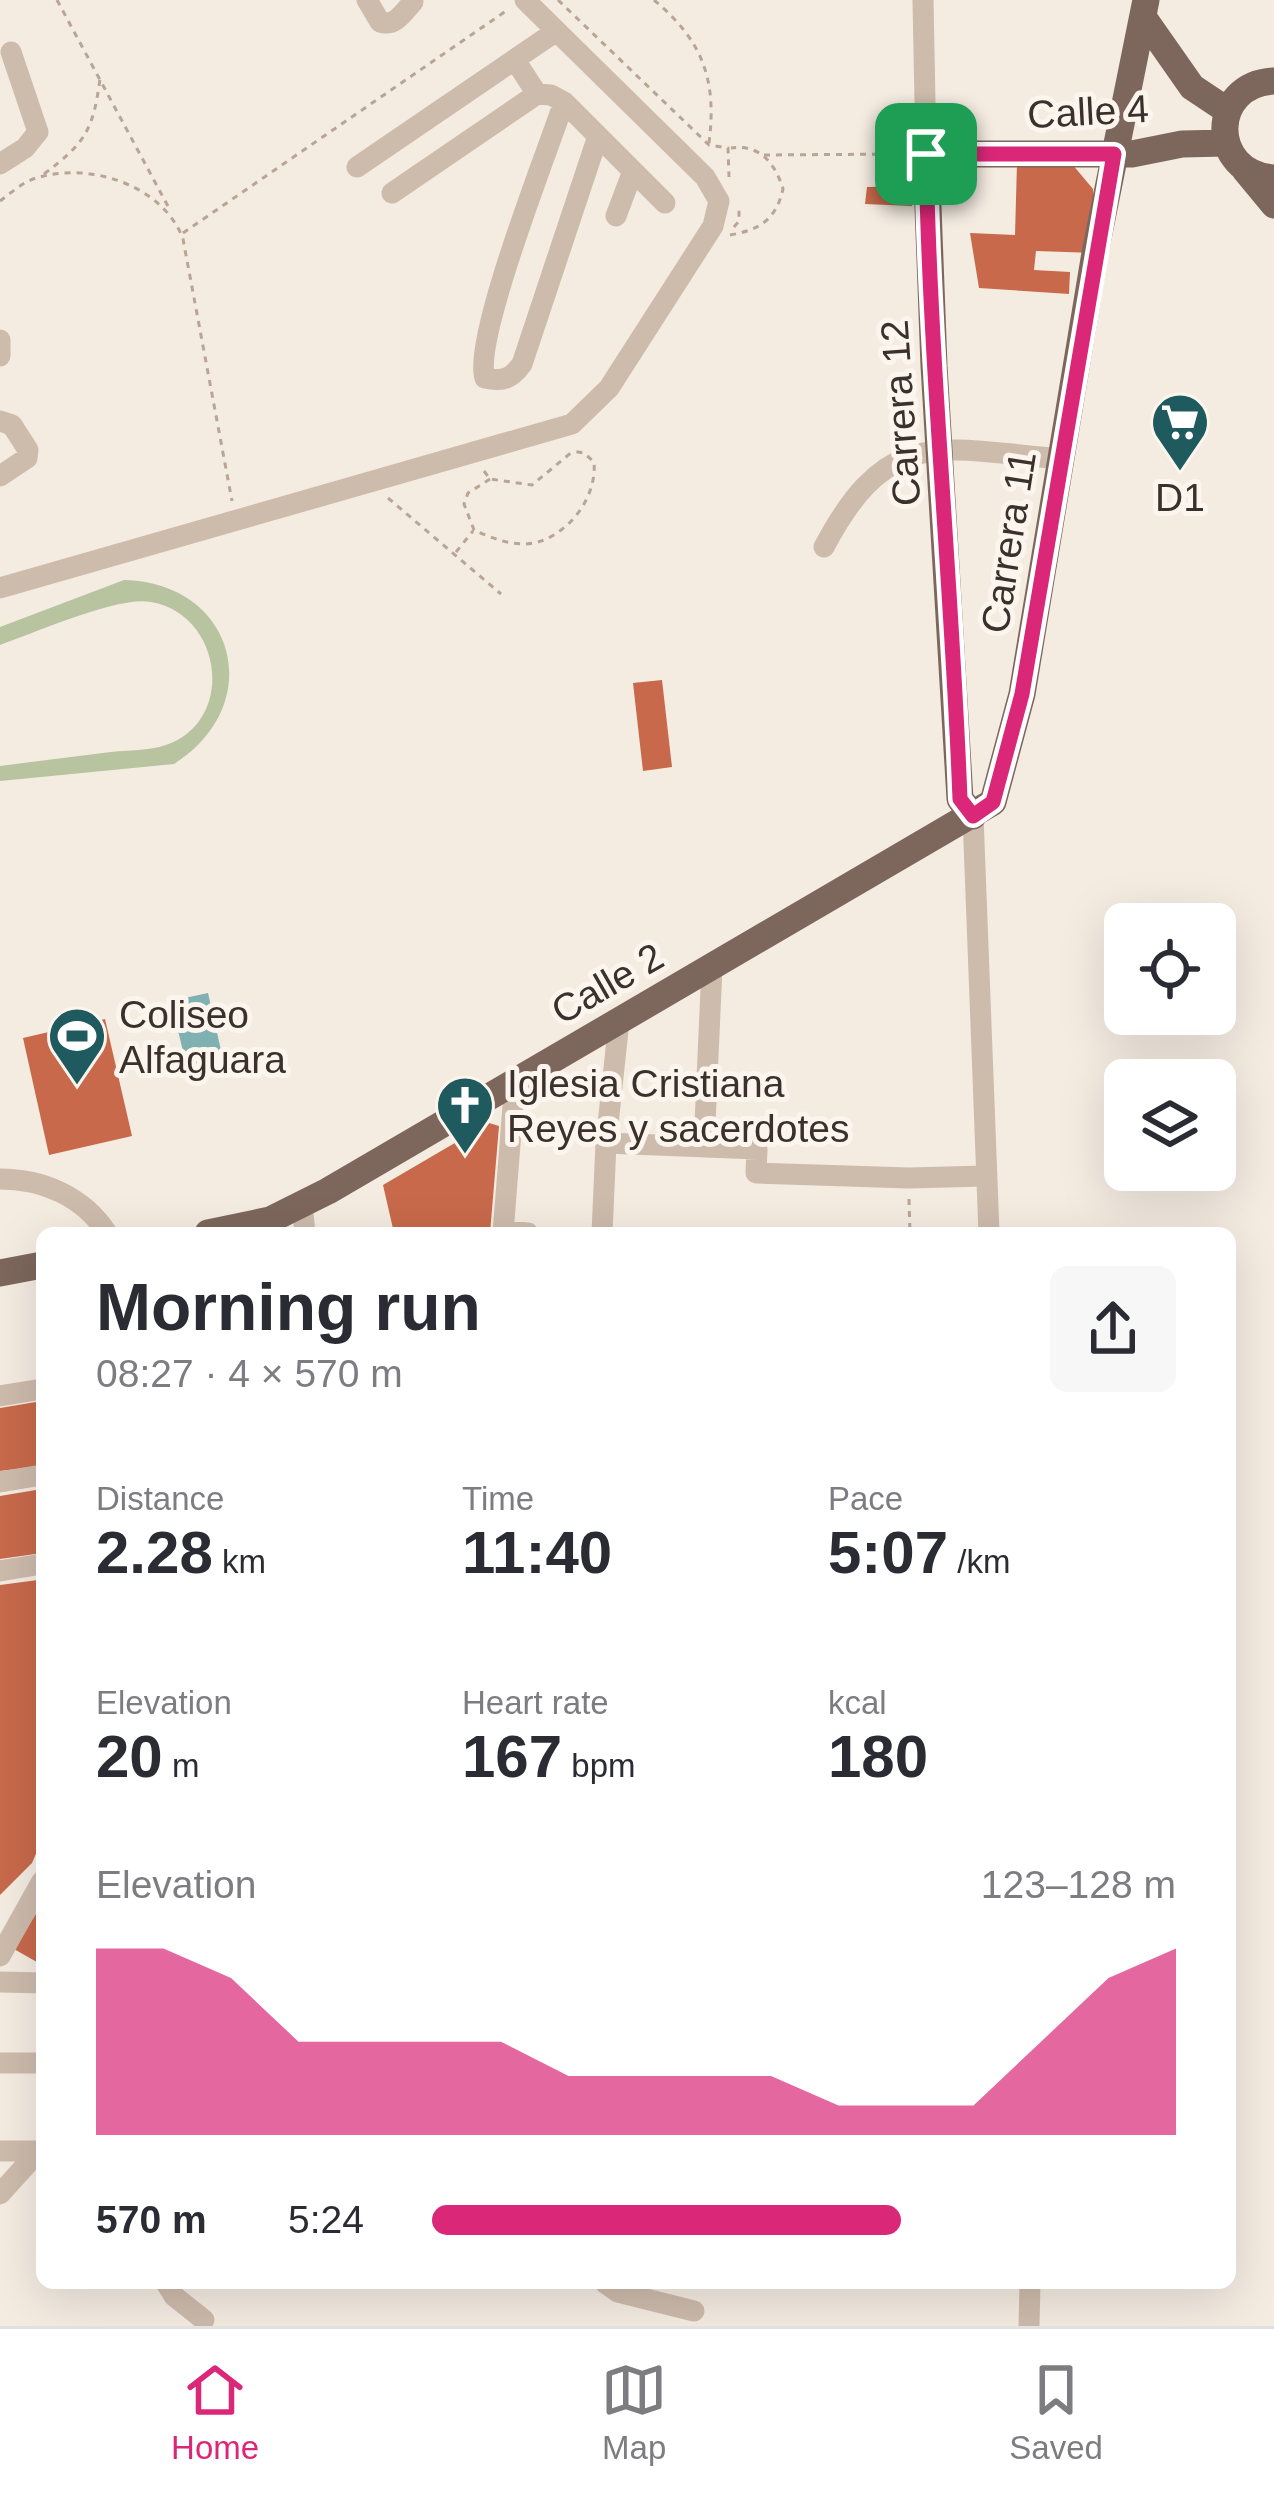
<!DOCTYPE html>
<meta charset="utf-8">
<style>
:root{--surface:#fff;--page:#f7f7f7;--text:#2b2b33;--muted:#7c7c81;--line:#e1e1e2;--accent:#db2777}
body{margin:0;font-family:Arial,sans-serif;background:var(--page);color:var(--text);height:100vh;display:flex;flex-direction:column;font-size:45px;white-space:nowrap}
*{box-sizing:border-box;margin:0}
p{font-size:39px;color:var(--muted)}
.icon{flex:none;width:66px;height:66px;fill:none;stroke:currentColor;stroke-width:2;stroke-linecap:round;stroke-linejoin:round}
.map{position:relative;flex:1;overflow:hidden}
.sheet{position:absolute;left:36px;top:1227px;width:1200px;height:1062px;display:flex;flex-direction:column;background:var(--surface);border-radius:18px;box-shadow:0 12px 48px #0002}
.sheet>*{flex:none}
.buttons{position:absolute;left:1104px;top:903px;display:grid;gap:24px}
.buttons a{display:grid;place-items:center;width:132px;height:132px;border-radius:18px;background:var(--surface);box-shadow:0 12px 48px #0002;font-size:60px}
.pin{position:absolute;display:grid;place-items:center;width:102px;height:102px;color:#fff;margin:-51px;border-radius:24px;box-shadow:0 6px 18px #0006}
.round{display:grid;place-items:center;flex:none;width:126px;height:126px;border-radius:18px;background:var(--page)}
.head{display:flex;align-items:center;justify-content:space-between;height:204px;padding:0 60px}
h1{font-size:66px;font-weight:700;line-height:90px}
.stats{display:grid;grid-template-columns:repeat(3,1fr);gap:18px;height:204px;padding:12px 60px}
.stats div{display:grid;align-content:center}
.stats b{font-size:60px;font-weight:700}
.stats small{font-size:33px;font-weight:400}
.stats p{font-size:33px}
.chart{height:336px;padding:24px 60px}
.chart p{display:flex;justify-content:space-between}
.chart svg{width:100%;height:216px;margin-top:12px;fill:var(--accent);opacity:.7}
ul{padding:0 60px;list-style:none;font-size:39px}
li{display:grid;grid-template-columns:192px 144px 1fr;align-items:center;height:90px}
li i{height:30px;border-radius:15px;background:var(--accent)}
.dock{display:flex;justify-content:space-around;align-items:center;height:168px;border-top:3px solid var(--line);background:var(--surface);font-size:33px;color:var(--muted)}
.dock a{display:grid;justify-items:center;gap:6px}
.dock .selected{color:var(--accent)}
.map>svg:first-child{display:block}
.green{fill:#b8c4a0}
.water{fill:#7fb0b2}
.building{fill:#c8694b}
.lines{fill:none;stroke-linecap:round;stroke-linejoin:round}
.path{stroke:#b9a596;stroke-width:3;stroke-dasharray:6 6;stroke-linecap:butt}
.minor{stroke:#cdbbac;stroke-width:21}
.major{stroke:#7d675c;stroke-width:27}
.route-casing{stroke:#fff;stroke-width:24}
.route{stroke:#db2777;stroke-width:15}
.labels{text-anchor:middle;stroke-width:10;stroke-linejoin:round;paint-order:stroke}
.street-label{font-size:39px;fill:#3b302b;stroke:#fbf5ee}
.poi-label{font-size:39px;fill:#3b302b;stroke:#fbf5ee;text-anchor:start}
</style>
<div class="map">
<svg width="1274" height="2326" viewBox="0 0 1274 2326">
<rect width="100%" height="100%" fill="#f4ebe1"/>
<path class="green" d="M 124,580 C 236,583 268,704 174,764 L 0,781 L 0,766 C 37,761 74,757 111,752 C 128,750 149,751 166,745 C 237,720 222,614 151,602 C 117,596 35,633 0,645 L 0,627 Z"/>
<path class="water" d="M 208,993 L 223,1059 L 187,1068 L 171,1001 Z"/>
<path class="building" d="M 1017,163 L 1072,164 L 1093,189 L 1095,253 L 1036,251 L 1034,270 L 1070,272 L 1069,294 L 979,288 L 970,233 L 1015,235 Z
M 912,186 L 912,206 L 865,204 L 867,187 Z
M 662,680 L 672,767 L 643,771 L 633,683 Z
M 105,1019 L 132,1136 L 49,1155 L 23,1038 Z
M 489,1123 L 499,1126 L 490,1233 L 394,1233 L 383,1185 Z
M 42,1401 L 42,1466 L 0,1471 L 0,1408 Z
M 42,1489 L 42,1553 L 0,1559 L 0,1496 Z
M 38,1580 L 38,1849 L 32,1863 L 0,1895 L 0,1585 Z
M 42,1904 L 42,1965 L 14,1949 Z"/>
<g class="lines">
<path class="path" d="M 57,0 L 170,210
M 558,0 L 709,145 L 728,148 L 729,177
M 654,0 C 703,41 717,80 709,143
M 764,155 L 900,154
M 44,174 C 85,143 93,131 100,79
M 0,201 C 12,192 25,180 40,177 C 93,162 164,187 183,239 L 232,501
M 734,227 L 739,221 L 739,208
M 183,233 L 506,11
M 730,235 C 759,230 776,220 783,189 C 775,163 760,144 731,148
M 484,471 L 490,479 L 532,485 L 572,452
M 490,479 L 468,493 L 464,504 L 474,530 C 493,539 517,548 538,542 C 571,532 597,496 594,462 L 584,453 L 572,451
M 388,498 L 501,594
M 456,552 L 473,531
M 909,1199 L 910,1233"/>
<path class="minor" d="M 367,0 L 380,22 C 395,27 403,13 413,2
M 923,0 L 926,154
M 515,60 L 537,94 L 551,95 L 564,102 L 665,203
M 564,102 C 548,150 472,341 485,378 C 503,382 511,379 522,364 L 598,136
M 0,164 L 25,148 L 38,132 L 11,52
M 357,167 L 555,32
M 392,193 L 537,94
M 616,216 L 633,171
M 0,340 L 0,356
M 0,421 L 12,425 L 28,450 L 27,458 L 0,476
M 824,547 C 889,424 941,449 1062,459
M 0,588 L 572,424 L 609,388 L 713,226 L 719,201 L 705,177 L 525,0
M 973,816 L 989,1233
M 606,1143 L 757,1149 L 756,1173 L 909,1178 L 985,1176
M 704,1146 L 712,967
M 0,1179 C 42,1179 83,1196 107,1233
M 302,1204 L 305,1233
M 503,1231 L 528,1233
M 503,1233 L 515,1081
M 602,1233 L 606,1143 L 619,1021
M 0,1396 L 42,1389
M 0,1482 L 42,1475
M 0,1571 L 42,1564
M 0,1956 L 42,1881
M 0,1982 L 42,1983
M 0,2063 L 42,2063
M 0,2151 L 42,2151
M 0,2194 L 38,2152
M 166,2283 L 174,2296 L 204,2320
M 605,2283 L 618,2292 L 694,2311
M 1029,2326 L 1030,2283"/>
<path class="major" d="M 1143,17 L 1192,87 L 1228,111
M 1274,81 C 1209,84 1208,173 1274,178
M 1245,170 L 1274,205
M 973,816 L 960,799 L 934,366 L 926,154 L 1132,154 L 1182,144 L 1226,143
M 208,1233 L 270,1220 L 328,1191 L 993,802 L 1022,694 L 1095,253 L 1146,0
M 0,1273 L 42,1265"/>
</g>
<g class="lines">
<defs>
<path id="route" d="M 926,154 L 1114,154 L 1022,694 L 993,802 L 973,816 L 960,799 C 952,584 930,370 926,154 Z"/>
</defs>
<use href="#route" class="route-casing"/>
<use href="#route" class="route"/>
</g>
<defs>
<symbol id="supermarket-pin" viewBox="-11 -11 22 30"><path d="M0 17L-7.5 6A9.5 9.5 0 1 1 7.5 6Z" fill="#1f5a5e" stroke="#fbf5ee"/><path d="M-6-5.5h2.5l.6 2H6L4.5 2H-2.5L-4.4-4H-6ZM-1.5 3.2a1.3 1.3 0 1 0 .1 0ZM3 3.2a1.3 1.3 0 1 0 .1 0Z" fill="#fff"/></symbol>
<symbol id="stadium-pin" viewBox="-11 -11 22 30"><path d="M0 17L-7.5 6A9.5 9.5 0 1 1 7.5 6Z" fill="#1f5a5e" stroke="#fbf5ee"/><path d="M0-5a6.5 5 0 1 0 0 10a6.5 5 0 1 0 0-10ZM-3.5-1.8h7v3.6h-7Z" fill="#fff"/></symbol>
<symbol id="church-pin" viewBox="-11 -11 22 30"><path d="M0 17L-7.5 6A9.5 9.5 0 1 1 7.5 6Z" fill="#1f5a5e" stroke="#fbf5ee"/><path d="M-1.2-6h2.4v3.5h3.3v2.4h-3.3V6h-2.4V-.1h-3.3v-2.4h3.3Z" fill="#fff"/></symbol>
</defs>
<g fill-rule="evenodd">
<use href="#supermarket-pin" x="1147" y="389" width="66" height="90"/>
<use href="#stadium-pin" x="44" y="1003" width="66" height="90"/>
<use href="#church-pin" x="432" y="1072" width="66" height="90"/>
</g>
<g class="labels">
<g class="street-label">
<text transform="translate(1088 111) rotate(-3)" y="14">Calle 4</text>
<text transform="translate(900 413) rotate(-94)" y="14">Carrera 12</text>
<text transform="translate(1008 542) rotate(-81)" y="14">Carrera 11</text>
<text transform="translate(607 983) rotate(-30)" y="14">Calle 2</text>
</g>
<g class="poi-label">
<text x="1180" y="511" text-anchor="middle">D1</text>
<text x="119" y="1028">Coliseo<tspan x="119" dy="45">Alfaguara</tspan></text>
<text x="507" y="1097">Iglesia Cristiana<tspan x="507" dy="45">Reyes y sacerdotes</tspan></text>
</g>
</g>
</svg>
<div class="buttons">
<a><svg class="icon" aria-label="locate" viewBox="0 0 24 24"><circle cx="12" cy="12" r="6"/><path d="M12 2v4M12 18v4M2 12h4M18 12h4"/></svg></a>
<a><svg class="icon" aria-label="layers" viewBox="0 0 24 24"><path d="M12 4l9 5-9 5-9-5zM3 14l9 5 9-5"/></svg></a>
</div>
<div class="pin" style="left:926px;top:154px;background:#1e9e55"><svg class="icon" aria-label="arrive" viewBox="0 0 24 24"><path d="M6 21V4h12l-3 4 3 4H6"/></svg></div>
<section class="sheet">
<div class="head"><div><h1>Morning run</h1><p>08:27 · 4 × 570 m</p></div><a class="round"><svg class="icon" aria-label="share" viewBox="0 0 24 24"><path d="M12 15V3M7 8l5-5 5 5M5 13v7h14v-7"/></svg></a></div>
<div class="stats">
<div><p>Distance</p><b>2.28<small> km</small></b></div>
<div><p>Time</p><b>11:40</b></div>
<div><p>Pace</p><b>5:07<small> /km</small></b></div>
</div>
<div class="stats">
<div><p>Elevation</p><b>20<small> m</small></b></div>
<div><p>Heart rate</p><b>167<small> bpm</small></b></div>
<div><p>kcal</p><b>180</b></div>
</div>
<div class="chart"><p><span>Elevation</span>123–128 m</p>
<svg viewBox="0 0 160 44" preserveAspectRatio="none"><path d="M0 44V6L10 6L20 12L30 25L40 25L50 25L60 25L70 32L80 32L90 32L100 32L110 38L120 38L130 38L140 25L150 12L160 6V44z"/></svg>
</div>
<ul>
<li><b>570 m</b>5:24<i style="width:63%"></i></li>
</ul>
</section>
</div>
<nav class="dock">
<a class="selected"><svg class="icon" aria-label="home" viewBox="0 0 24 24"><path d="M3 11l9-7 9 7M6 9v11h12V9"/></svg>Home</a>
<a><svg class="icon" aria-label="map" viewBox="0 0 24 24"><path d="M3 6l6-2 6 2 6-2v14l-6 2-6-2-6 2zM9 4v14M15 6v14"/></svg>Map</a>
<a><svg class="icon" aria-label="saved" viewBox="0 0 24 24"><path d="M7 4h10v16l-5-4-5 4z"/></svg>Saved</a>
</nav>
